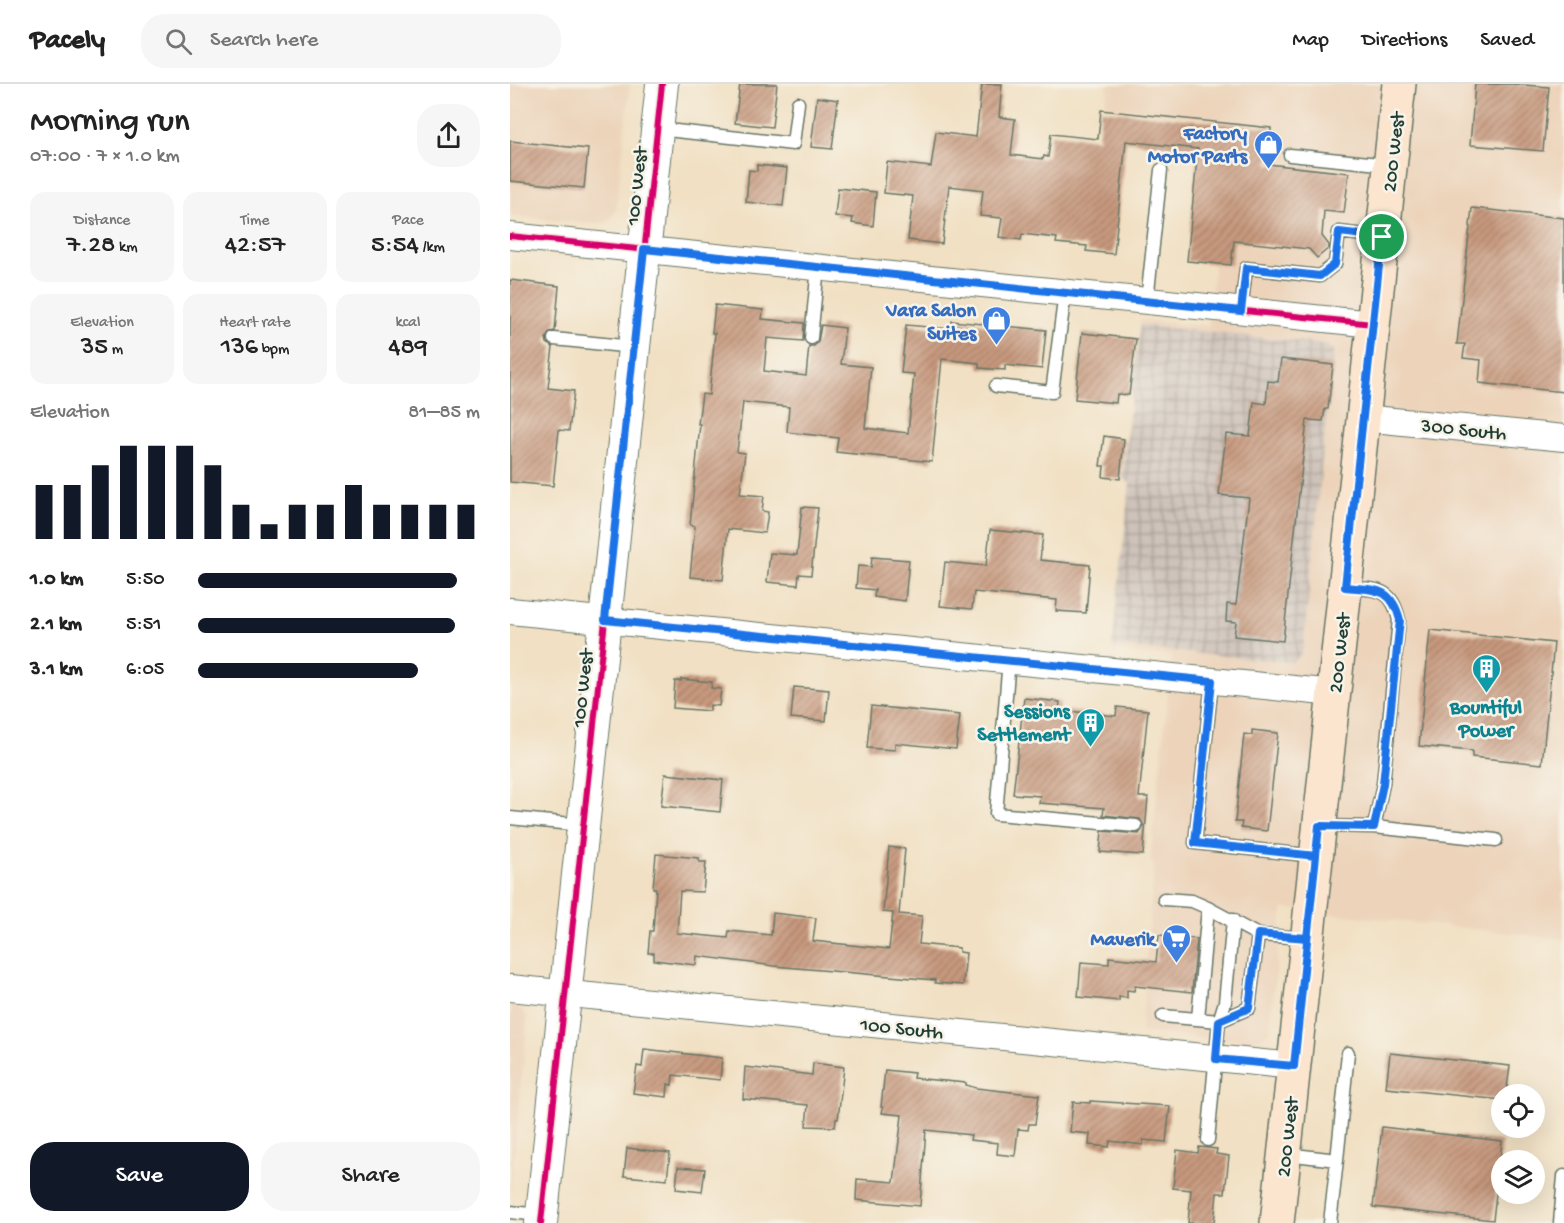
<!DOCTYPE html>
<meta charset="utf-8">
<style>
:root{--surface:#fff;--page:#f6f6f6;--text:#222;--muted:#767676;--line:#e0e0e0;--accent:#111827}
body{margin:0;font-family:"Gochi Hand",sans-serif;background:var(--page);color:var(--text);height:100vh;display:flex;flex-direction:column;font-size:22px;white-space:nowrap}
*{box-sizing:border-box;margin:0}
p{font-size:20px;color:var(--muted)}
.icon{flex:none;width:33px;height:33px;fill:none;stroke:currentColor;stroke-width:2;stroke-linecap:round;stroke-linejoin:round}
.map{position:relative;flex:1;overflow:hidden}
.sheet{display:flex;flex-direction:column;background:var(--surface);width:510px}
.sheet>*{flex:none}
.buttons{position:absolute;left:981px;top:1000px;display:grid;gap:12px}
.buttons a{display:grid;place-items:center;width:54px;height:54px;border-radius:50%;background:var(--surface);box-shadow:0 6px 24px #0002;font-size:30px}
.pin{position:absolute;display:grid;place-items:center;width:51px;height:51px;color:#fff;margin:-26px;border:3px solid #fff;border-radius:50%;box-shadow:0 2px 6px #0007}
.round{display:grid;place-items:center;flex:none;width:63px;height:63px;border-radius:24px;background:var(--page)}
.summary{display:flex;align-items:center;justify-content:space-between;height:102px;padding:0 30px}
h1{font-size:33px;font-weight:600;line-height:45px}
.figures{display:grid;grid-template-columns:repeat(3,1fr);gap:9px;height:102px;padding:6px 30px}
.figures div{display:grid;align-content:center;border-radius:15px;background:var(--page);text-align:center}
.figures b{font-size:26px;font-weight:600}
.figures small{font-size:16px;font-weight:400}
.figures p{font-size:16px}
.chart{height:168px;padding:12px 30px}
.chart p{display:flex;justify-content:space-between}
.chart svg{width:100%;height:108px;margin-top:6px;stroke:var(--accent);stroke-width:6}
.action{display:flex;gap:12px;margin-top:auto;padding:12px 30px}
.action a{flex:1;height:69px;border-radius:24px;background:var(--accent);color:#fff;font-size:24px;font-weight:600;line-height:69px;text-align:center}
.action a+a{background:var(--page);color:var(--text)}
ul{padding:0 30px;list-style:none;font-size:20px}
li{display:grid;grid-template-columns:96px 72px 1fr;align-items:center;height:45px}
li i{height:15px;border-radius:8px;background:var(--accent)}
header{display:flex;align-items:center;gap:36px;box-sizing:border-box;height:84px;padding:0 30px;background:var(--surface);border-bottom:2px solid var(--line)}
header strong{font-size:28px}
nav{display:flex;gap:33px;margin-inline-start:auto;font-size:21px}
.search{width:420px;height:54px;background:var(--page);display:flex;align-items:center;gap:15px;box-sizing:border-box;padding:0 21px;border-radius:24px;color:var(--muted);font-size:22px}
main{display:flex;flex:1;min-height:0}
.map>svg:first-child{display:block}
.built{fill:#ecd3b9}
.industrial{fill:url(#industrial-grid)}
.building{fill:url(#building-hatch)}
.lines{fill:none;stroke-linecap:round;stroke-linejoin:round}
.service-casing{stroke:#687666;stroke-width:15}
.minor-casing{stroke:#687666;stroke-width:28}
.tertiary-casing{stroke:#687666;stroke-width:34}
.secondary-casing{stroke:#687666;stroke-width:36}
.service{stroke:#fff;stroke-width:12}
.minor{stroke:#fff;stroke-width:26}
.tertiary{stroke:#fff;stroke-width:32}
.secondary{stroke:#fbe5cf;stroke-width:33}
.cycleway-casing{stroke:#f7f3e8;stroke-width:10}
.cycleway{stroke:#d6006c;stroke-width:6}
.route-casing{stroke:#fff;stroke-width:12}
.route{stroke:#1a73e8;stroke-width:8}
.labels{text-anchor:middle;stroke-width:5;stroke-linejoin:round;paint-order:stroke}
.shop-label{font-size:20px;font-weight:bold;fill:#366cbe;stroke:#f7f3e8;text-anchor:end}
.street-label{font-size:20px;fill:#1f3d34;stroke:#f7f3e8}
.culture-label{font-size:20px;font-weight:bold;fill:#0d838f;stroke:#f7f3e8}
</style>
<header>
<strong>Pacely</strong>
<div class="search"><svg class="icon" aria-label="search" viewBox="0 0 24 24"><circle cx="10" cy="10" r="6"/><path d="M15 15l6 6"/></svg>Search here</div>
<nav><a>Map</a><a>Directions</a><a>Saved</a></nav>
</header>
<main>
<section class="sheet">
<div class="summary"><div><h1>Morning run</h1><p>07:00 · 7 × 1.0 km</p></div><a class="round"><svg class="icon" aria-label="share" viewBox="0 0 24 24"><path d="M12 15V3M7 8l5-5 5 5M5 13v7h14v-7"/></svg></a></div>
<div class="figures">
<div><p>Distance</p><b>7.28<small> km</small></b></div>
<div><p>Time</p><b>42:57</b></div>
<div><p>Pace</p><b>5:54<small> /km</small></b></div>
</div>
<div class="figures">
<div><p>Elevation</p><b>35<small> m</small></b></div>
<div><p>Heart rate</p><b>136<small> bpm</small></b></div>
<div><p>kcal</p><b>489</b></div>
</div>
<div class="chart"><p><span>Elevation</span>81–85 m</p>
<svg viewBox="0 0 160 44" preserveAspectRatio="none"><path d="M5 44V22M15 44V22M25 44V14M35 44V6M45 44V6M55 44V6M65 44V14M75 44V30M85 44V38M95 44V30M105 44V30M115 44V22M125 44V30M135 44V30M145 44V30M155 44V30"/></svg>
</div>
<ul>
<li><b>1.0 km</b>5:50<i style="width:92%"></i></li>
<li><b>2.1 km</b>5:51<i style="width:91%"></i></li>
<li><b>3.1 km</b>6:05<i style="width:78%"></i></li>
</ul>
<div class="action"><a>Save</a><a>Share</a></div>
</section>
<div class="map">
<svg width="1054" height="1139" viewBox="0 0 1054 1139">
<defs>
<pattern id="industrial-grid" width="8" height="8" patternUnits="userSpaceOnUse" patternTransform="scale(1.5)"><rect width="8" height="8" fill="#cec2b9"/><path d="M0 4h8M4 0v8" fill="none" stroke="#a79f97"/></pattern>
<pattern id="building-hatch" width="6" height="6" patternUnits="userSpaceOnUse" patternTransform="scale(1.5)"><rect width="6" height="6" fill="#c8997e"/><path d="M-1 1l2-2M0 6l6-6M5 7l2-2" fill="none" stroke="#a27e68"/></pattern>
</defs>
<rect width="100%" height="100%" fill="#f7f3e8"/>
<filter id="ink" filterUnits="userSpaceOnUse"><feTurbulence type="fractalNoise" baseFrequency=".0167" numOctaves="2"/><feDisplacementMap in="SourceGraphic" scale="12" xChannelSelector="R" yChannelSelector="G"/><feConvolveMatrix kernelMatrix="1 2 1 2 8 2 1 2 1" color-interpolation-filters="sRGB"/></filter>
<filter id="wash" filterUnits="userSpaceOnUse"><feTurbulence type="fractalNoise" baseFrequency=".008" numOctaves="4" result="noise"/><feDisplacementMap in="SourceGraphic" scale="24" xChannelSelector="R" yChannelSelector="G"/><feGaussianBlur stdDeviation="1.35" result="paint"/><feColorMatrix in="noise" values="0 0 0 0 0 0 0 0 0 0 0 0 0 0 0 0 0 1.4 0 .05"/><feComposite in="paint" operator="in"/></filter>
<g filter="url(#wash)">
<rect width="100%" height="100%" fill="#f1e0c3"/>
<path class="built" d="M 0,0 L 120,0 L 106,127 L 98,138 L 83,140 L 0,132 Z
M 598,0 L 1054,0 L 1054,855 L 773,824 L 760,944 L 758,949 L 745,957 L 738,958 L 631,948 L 644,779 L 640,779 L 662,572 L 602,567 L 620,400 L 612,394 L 630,236 L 698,242 L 720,38 L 595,23 Z
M 0,920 L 12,925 L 17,933 L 17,940 L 0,1113 Z"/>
<path class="industrial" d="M 630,241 L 811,260 L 816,261 L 823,267 L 793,565 L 789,573 L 782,578 L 602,562 L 620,399 L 612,394 Z"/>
<g id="blocks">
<path class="building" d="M 230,0 L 267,0 L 262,43 L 225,39 Z
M 472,0 L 492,0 L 489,33 L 505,35 L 501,71 L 533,75 L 534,72 L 538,73 L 541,50 L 588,55 L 591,26 L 761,44 L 758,80 L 839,89 L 834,129 L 814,127 L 812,152 L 819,161 L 819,164 L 807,174 L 799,165 L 724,157 L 721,181 L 677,177 L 688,65 L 616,57 L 604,170 L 576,167 L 577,162 L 546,159 L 547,154 L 512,150 L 511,156 L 489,153 L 492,134 L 470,132 L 473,106 L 439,102 L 432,160 L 398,156 L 403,112 L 374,109 L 377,78 L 421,83 L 426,48 L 466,53 Z
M 965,0 L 1002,0 L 1039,3 L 1033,67 L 960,61 Z
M 307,13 L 328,16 L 322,65 L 301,63 Z
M 0,57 L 78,65 L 74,104 L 0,97 Z
M 247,81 L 277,84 L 273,122 L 236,118 L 239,86 L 247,87 Z
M 328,104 L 366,108 L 363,142 L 342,139 L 343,134 L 325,132 Z
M 962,124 L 1054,134 L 1054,308 L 969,299 L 971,276 L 953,274 L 955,260 L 947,260 Z
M 0,196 L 49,202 L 45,247 L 40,248 L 36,254 L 37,259 L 43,263 L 38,304 L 64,307 L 59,347 L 49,346 L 43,402 L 0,398 Z
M 205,221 L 253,226 L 252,235 L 294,239 L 293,257 L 257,254 L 254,287 L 296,292 L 299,262 L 304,262 L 308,258 L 311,241 L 335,244 L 331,280 L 361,283 L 355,344 L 398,349 L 404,290 L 391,289 L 396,241 L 441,245 L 442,237 L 536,246 L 532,285 L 495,281 L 495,286 L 469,284 L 469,279 L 432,275 L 422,378 L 326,368 L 328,354 L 277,348 L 279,323 L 233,318 L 227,368 L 235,369 L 230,410 L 254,412 L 252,427 L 258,428 L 255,449 L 218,445 L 213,496 L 180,493 L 185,442 L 180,441 L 190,340 L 188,340 L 192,310 L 199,311 L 205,249 L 202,249 Z
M 572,249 L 626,255 L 619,311 L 607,310 L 606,319 L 565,315 Z
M 771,275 L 823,281 L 818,325 L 815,325 L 813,337 L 797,336 L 773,557 L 724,552 L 726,538 L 716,537 L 717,520 L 726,521 L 739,414 L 709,411 L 716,350 L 740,352 L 744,318 L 756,320 L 758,297 L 768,298 Z
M 594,352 L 614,355 L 610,395 L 593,393 L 594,382 L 590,382 Z
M 292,423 L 308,424 L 301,491 L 289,490 L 288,501 L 257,498 L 260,469 L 287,471 Z
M 480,446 L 533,451 L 530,476 L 580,481 L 576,529 L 546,527 L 547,516 L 464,508 L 462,525 L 430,522 L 435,478 L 476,482 Z
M 362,473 L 399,476 L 395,517 L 364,513 L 365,506 L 346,504 L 348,482 L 361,483 Z
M 920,546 L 1044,559 L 1032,680 L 962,673 L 962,667 L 909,662 Z
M 171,595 L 202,598 L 201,604 L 211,605 L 209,622 L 200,621 L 200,627 L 163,624 L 165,597 L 171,597 Z
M 284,603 L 319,606 L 316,637 L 281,634 Z
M 514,614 L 550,618 L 549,626 L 606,632 L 607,623 L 638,626 L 629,713 L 638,713 L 633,771 L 590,768 L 592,747 L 629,750 L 634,742 L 630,735 L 593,731 L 594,724 L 529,719 L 530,712 L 503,710 Z
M 361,622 L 450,631 L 446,665 L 385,659 L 385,666 L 357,664 Z
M 742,646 L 768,649 L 757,747 L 731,744 L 732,738 L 725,738 L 734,650 L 742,651 Z
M 155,690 L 213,696 L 210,728 L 151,722 Z
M 379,763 L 395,765 L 389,830 L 412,832 L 409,860 L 449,864 L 449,868 L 456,869 L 453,901 L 425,899 L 425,896 L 264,882 L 187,872 L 186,881 L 144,876 L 144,869 L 138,869 L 140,847 L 143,847 L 146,805 L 143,804 L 146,770 L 189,774 L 189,778 L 196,778 L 193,808 L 170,807 L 167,849 L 218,854 L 219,847 L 261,851 L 263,829 L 306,834 L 303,857 L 379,865 L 383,829 L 373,828 Z
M 649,851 L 687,855 L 682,908 L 625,902 L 624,907 L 617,906 L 617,914 L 609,913 L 609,917 L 568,913 L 571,878 L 599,880 L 599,873 L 646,878 Z
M 134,965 L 212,974 L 210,996 L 163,991 L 162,1001 L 158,1000 L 157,1013 L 123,1009 L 127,982 L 132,983 Z
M 880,969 L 1000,982 L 996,1011 L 992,1011 L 992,1016 L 876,1004 Z
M 303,979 L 334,983 L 328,1035 L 326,1035 L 325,1043 L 296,1042 L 298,1021 L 233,1015 L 235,983 L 302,991 Z
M 375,986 L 404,989 L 403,994 L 456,999 L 456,1001 L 466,1004 L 529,1011 L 525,1040 L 519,1040 L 518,1046 L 508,1045 L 505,1072 L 487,1070 L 488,1059 L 460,1056 L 461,1051 L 416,1046 L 410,1122 L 346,1116 L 347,1095 L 384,1098 L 392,1031 L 372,1029 L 373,1024 L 371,1023 Z
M 580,1017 L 660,1022 L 656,1058 L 633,1056 L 633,1061 L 600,1057 L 599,1063 L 579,1061 L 580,1050 L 560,1048 L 563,1018 L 580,1019 Z
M 872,1043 L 992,1057 L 983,1136 L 863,1123 Z
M 689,1063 L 707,1065 L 706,1070 L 719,1072 L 715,1109 L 707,1109 L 704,1139 L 678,1139 L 681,1106 L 663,1104 L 667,1066 L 688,1069 Z
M 117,1064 L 160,1069 L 157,1096 L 114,1092 Z
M 168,1083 L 195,1085 L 192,1108 L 166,1105 Z"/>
</g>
</g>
<g filter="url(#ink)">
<use href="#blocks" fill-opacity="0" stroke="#687666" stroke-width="1.5"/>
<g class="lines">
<defs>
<path id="service" d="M 148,45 L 283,60 L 288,19
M 780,71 L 879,81
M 637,217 L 651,86
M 731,227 L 736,184 L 810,192 L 825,180 L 829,148 L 871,153
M 301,254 L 308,183
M 44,255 L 123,263
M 486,302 L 542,308 L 555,209
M 836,503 C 866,506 882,502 889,536 L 873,700 L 864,743
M 499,576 L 486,730 L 626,742
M 702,597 L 685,759 L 805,772
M 0,734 L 72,741
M 811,742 L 864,743 L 986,756
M 654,815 L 682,817 L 698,824 L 748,851
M 653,932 L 709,937 L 715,918 L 723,836
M 688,935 L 698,824
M 698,1056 L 709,937 L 739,924 L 748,851 L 796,854
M 776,1070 L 827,1076 L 820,1139
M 827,1076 L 838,969
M 0,1128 L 31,1131
M 1050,1139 L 1054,1092"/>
<path id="minor" d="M 0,152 L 863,240
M 853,334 L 1054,354
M 0,527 L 824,609
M 0,904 L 784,982"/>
<path id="tertiary" d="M 31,1139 L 152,0"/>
<path id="secondary" d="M 767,1139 L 889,0"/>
</defs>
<use href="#service" class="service-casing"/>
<use href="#minor" class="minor-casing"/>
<use href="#tertiary" class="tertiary-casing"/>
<use href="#secondary" class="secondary-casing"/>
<use href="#service" class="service"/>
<use href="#minor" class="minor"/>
<use href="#tertiary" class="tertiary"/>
<use href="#secondary" class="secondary"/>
<defs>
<path id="cycleway" d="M 0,152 L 863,240
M 31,1139 L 152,0"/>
</defs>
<use href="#cycleway" class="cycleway-casing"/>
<use href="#cycleway" class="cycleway"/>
</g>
</g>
<g class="lines" filter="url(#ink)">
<defs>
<path id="route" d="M 872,153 L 829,148 L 825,180 L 810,192 L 736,184 L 731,227 L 134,165 L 95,536 L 702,597 L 685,759 L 806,772 L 797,854 L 748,850 L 739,924 L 709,937 L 706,975 L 784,982 C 792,902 801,822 809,742 L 864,743 L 873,700 L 890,536 C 881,502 865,506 835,503 L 872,153"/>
</defs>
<use href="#route" class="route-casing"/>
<use href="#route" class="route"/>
</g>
<defs>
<symbol id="shop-pin" viewBox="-11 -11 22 30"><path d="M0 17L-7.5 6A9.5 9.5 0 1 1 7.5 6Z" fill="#3f7fe0" stroke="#f7f3e8"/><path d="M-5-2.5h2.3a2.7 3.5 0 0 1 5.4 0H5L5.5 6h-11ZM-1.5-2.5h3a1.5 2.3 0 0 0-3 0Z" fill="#fff"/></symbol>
<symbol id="building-pin" viewBox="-11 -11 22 30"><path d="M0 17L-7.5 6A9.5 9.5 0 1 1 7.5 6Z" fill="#0f9aa8" stroke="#f7f3e8"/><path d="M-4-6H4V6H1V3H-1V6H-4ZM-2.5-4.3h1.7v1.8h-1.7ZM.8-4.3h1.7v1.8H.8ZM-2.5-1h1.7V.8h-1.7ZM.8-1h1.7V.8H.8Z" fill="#fff"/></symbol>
<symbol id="supermarket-pin" viewBox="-11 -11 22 30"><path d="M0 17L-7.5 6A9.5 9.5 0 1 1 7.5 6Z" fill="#3f7fe0" stroke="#f7f3e8"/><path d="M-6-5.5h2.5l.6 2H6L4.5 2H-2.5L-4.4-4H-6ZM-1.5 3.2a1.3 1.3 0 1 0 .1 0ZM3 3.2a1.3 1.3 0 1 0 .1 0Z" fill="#fff"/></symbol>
</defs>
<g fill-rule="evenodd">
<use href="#shop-pin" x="742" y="44" width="33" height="45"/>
<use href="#shop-pin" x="470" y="220" width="33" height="45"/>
<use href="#building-pin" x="960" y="568" width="33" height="45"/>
<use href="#building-pin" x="564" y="622" width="33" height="45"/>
<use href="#supermarket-pin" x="650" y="838" width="33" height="45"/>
</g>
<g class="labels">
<g class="shop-label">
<text x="737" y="55">Factory<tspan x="737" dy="23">Motor Parts</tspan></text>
<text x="466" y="232">Vara Salon<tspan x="466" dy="23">Suites</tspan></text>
<text x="645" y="861">Maverik</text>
</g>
<g class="street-label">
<text transform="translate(882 68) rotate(-84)" y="7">200 West</text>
<text transform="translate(125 102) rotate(-84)" y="7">100 West</text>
<text transform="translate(954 344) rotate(6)" y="7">300 South</text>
<text transform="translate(828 569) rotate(-84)" y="7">200 West</text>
<text transform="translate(71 604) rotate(-84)" y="7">100 West</text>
<text transform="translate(392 943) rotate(6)" y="7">100 South</text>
<text transform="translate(776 1053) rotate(-84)" y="7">200 West</text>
</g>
<g class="culture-label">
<text x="976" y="629">Bountiful<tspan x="976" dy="23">Power</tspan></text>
<text x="560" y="633" text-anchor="end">Sessions<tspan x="560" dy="23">Settlement</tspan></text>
</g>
</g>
</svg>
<div class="buttons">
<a><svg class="icon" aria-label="locate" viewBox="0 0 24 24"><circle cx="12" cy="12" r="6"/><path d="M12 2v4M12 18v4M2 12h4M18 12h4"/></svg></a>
<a><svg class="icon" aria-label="layers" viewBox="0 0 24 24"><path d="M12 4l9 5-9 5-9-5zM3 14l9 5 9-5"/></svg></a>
</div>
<div class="pin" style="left:872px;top:153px;background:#1e9e55"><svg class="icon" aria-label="arrive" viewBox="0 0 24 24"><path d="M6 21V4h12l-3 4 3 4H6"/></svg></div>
</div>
</main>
